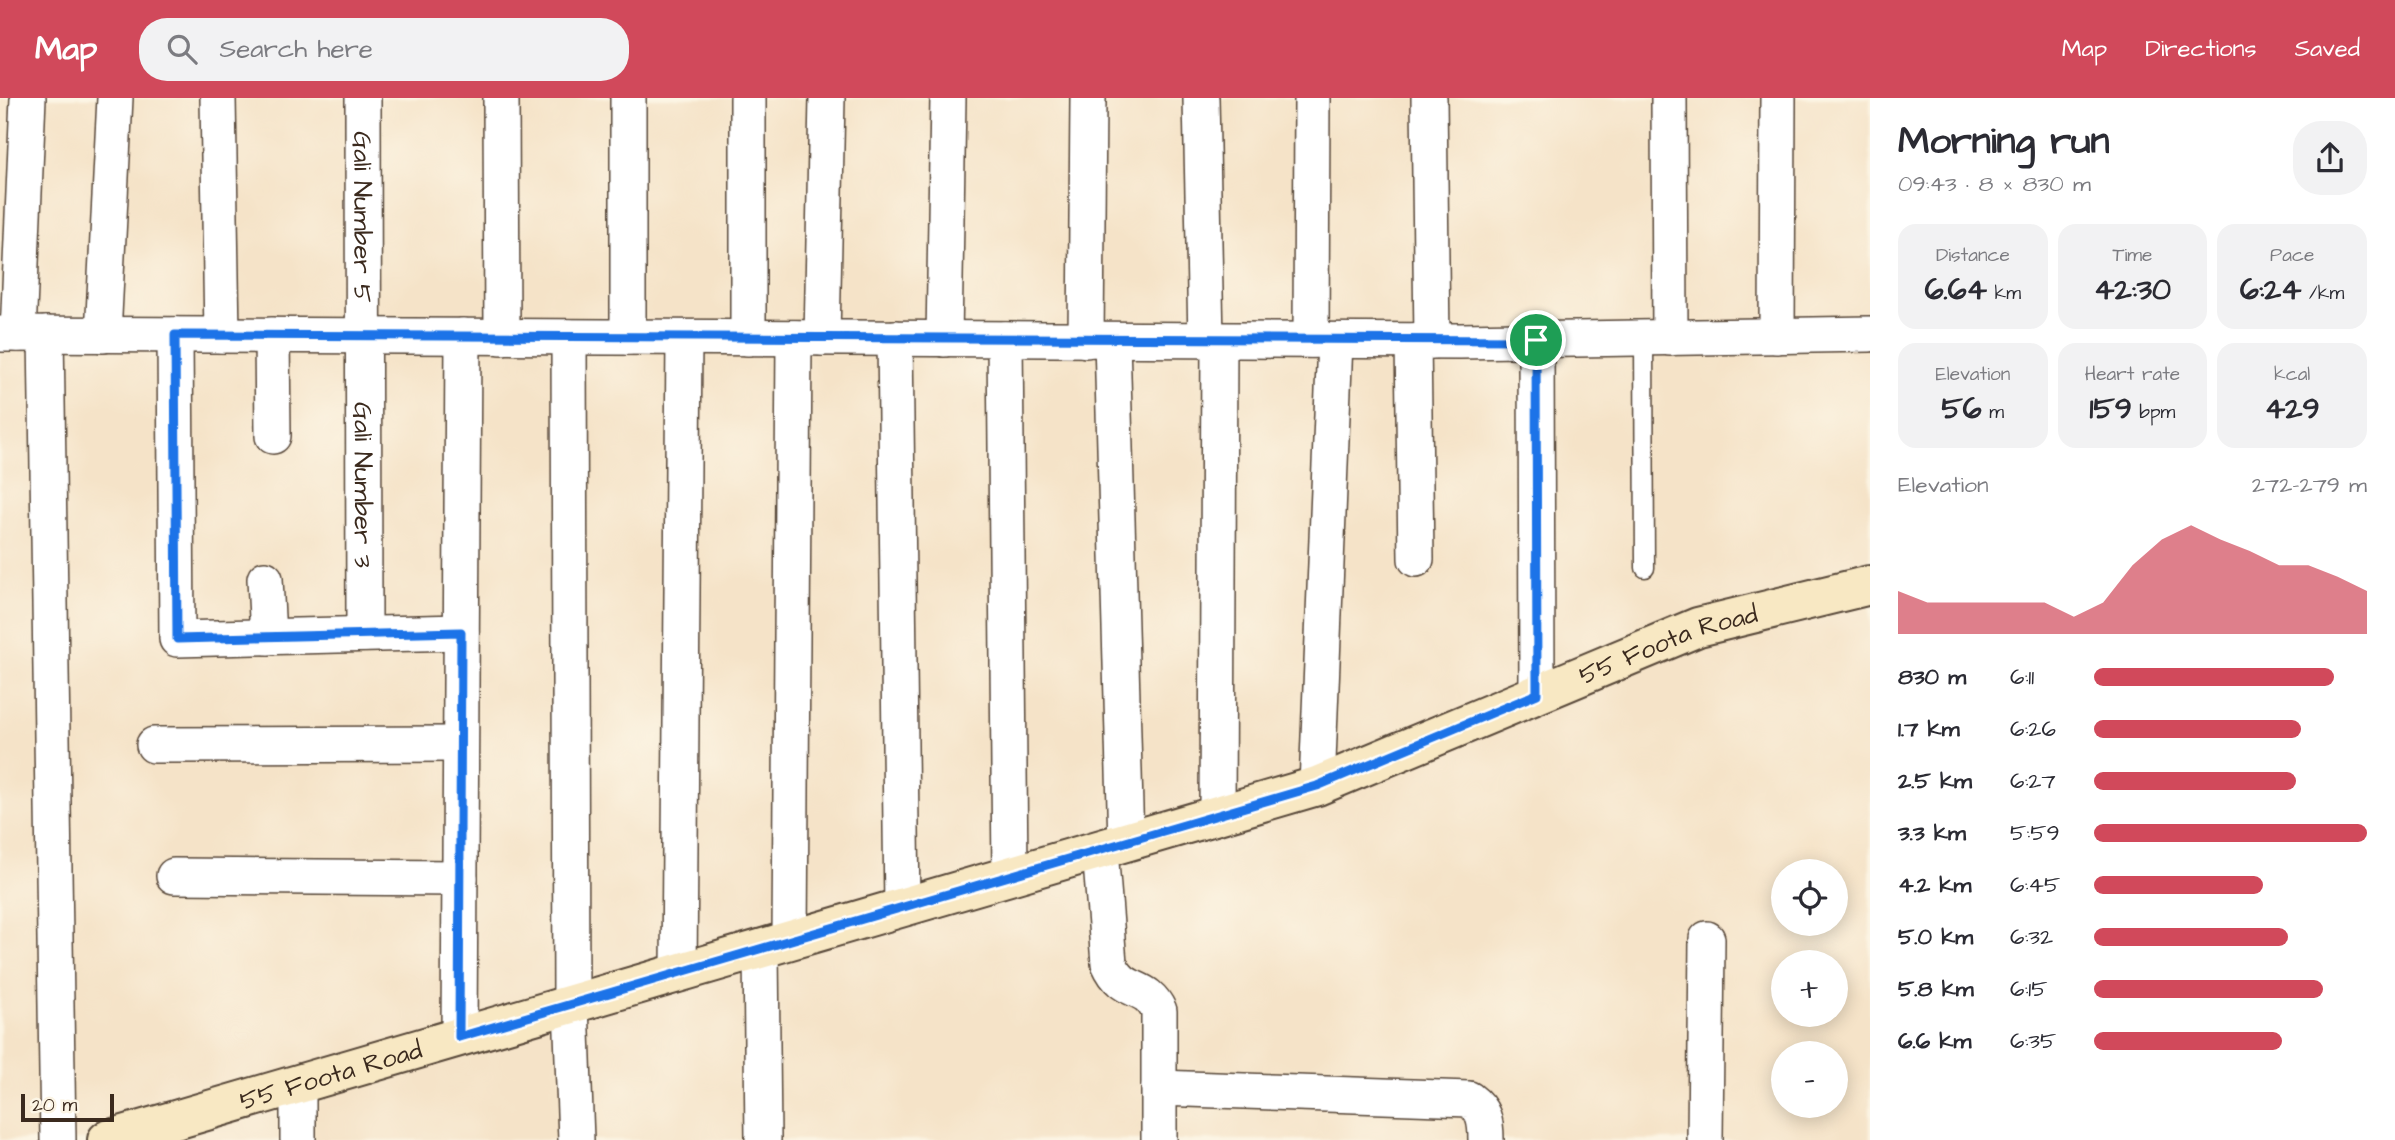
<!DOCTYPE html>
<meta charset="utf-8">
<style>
:root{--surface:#fff;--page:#f2f2f3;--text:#2b2b33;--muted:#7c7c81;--accent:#d1495b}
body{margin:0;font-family:"Architects Daughter",sans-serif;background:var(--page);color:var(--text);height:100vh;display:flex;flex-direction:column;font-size:26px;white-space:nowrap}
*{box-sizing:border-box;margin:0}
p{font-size:23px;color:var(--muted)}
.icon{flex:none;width:38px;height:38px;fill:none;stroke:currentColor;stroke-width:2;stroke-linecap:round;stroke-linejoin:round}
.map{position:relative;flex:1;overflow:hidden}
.sheet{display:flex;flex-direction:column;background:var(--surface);width:525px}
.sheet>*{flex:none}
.buttons{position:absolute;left:1771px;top:761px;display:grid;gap:14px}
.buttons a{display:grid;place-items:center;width:77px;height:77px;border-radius:50%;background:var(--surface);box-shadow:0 4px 18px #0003;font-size:35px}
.scale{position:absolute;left:21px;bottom:18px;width:93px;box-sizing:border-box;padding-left:7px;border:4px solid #3b2a1e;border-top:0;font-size:19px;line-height:24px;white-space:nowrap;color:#3b2a1e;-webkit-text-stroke:5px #fcf5e5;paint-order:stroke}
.pin{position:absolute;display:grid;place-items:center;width:60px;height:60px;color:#fff;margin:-30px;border:4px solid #fff;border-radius:50%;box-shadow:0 2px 7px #0007}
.round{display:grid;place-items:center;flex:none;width:74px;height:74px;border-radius:28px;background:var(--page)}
.overview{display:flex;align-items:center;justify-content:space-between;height:119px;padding:0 28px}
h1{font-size:38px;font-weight:700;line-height:52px}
.metrics{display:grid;grid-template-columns:repeat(3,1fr);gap:10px;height:119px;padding:7px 28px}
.metrics div{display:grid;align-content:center;border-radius:18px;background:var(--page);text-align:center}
.metrics b{font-size:30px;font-weight:700}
.metrics small{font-size:19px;font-weight:400}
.metrics p{font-size:19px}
.chart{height:196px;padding:14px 28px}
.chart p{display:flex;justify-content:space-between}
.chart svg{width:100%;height:126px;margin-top:7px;fill:var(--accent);opacity:.7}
ul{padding:0 28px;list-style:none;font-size:23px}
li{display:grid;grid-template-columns:112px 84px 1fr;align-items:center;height:52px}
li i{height:18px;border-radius:9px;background:var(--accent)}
header{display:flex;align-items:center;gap:42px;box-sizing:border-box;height:98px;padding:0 35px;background:var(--accent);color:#fff}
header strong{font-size:33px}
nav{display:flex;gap:38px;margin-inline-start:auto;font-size:24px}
.search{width:490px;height:63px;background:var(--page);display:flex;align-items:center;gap:18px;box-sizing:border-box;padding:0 24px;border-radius:28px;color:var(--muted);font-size:26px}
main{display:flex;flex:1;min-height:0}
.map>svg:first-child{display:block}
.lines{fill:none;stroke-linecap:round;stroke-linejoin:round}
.lane-casing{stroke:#574638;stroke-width:21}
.street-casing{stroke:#574638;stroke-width:38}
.secondary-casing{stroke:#574638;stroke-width:42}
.lane{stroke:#fff;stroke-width:18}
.street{stroke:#fff;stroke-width:35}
.secondary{stroke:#f8e8c3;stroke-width:38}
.route-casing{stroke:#fff;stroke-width:14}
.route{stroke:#1a73e8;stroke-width:9}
.labels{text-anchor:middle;stroke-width:5;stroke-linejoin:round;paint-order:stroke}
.street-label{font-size:26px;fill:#3b2a1e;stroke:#fcf5e5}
</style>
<header>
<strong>Map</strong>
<div class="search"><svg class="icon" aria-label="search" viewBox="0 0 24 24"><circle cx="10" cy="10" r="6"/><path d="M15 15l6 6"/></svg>Search here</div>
<nav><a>Map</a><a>Directions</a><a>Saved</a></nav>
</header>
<main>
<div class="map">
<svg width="1870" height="1042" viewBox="0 0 1870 1042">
<rect width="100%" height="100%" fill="#fcf5e5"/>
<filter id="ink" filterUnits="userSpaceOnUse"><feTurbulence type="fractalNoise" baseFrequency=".0143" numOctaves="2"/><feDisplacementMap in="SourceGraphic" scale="14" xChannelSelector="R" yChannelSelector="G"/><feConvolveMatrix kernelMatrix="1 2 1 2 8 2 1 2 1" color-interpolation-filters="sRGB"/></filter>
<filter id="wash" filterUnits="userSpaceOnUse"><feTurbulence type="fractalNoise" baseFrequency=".00686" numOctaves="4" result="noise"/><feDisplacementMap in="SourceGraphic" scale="28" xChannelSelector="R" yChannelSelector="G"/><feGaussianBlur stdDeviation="1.57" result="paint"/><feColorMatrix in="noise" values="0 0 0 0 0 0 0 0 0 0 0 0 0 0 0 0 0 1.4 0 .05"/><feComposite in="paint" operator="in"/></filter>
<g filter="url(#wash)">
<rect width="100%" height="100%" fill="#f5e3c8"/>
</g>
<g filter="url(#ink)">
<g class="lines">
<defs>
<path id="lane" d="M 1644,240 L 1645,470"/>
<g id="street">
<path d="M 218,0 L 222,237"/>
<path id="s1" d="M 363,0 L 364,536"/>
<path d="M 501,0 L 502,239"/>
<path d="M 748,0 L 748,240"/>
<path d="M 1201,0 L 1206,242"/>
<path d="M 1429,0 L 1432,243"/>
<path d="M 1669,0 L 1670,240"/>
<path d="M 0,236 L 1460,243 L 1870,236"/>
<path d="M 18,236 L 28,0"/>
<path d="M 46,236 L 58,1042"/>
<path d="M 103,237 L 115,0"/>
<path d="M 175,237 L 177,541 L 461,534"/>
<path d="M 272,237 L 273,338"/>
<path d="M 1777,238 L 1778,0"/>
<path d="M 569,239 L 571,907 L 576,1042"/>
<path d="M 628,239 L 628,0"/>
<path d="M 822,240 L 827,0"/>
<path d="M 895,240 L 902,810"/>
<path d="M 944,241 L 948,0"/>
<path d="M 1005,241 L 1010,777"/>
<path d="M 1086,242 L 1088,0"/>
<path d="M 1112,242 L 1126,745"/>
<path d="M 1311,242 L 1312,0"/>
<path d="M 1536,242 L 1537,596"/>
<path d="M 1413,243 L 1416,461"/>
<path d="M 265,481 L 268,539"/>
<path d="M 154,647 L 460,646"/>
<path d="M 1317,688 L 1335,243"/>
<path d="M 1217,718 L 1219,242"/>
<path d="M 1100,752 L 1109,865 C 1124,899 1145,883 1159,913 L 1159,1042"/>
<path d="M 174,778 L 460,780"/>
<path d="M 790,843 L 794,240"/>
<path d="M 761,851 L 763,1042"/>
<path d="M 679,875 L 684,240"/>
<path d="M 459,939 L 463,238"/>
<path d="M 298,986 L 298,1042"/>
<path d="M 1159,990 L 1469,1001 C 1484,1012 1486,1023 1486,1042"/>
<path d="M 1705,1042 L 1707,841"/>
</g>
<g id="secondary">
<path id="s2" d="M 107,1042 L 1317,688 L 1698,529 L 1870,487"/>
</g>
</defs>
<use href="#lane" class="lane-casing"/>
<use href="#street" class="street-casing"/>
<use href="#secondary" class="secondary-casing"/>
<use href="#lane" class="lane"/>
<use href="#street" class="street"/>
<use href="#secondary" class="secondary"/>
</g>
</g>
<g class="lines" filter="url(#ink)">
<defs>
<path id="route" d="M 175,237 L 1536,242 L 1537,596 L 1317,688 L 459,939 L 461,534 L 177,541 Z"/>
</defs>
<use href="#route" class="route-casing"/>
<use href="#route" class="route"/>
</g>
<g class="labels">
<g class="street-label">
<text dy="9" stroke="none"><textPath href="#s1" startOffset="119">Gali Number 5</textPath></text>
<text dy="9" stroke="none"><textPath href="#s1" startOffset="387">Gali Number 3</textPath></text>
<text dy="9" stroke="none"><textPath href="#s2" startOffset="1640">55 Foota Road</textPath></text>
<text dy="9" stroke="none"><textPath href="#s2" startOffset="233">55 Foota Road</textPath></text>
</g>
</g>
</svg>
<div class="buttons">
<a><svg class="icon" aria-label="locate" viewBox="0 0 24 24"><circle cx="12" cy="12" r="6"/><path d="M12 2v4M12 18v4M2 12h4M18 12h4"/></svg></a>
<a>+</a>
<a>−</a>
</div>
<div class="scale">20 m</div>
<div class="pin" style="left:1536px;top:242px;background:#1e9e55"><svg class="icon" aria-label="arrive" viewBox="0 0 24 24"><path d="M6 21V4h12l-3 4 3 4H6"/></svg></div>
</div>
<section class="sheet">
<div class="overview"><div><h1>Morning run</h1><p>09:43 · 8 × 830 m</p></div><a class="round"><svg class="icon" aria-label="share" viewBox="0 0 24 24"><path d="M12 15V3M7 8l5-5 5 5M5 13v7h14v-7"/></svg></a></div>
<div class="metrics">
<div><p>Distance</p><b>6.64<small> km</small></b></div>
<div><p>Time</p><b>42:30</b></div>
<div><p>Pace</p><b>6:24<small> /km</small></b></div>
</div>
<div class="metrics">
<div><p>Elevation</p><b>56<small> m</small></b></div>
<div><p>Heart rate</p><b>159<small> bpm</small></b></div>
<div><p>kcal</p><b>429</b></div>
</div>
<div class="chart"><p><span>Elevation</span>272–279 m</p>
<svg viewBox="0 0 160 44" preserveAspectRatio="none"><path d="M0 44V29L10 33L20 33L30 33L40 33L50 33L60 38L70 33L80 20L90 11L100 6L110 11L120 15L130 20L140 20L150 24L160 29V44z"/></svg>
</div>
<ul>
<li><b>830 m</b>6:11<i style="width:88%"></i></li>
<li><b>1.7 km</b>6:26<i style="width:76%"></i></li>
<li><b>2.5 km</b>6:27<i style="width:74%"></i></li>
<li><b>3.3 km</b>5:59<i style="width:100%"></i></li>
<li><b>4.2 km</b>6:45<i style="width:62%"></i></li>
<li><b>5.0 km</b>6:32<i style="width:71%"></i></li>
<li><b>5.8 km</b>6:15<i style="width:84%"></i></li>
<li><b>6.6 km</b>6:35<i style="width:69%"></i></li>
</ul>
</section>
</main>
